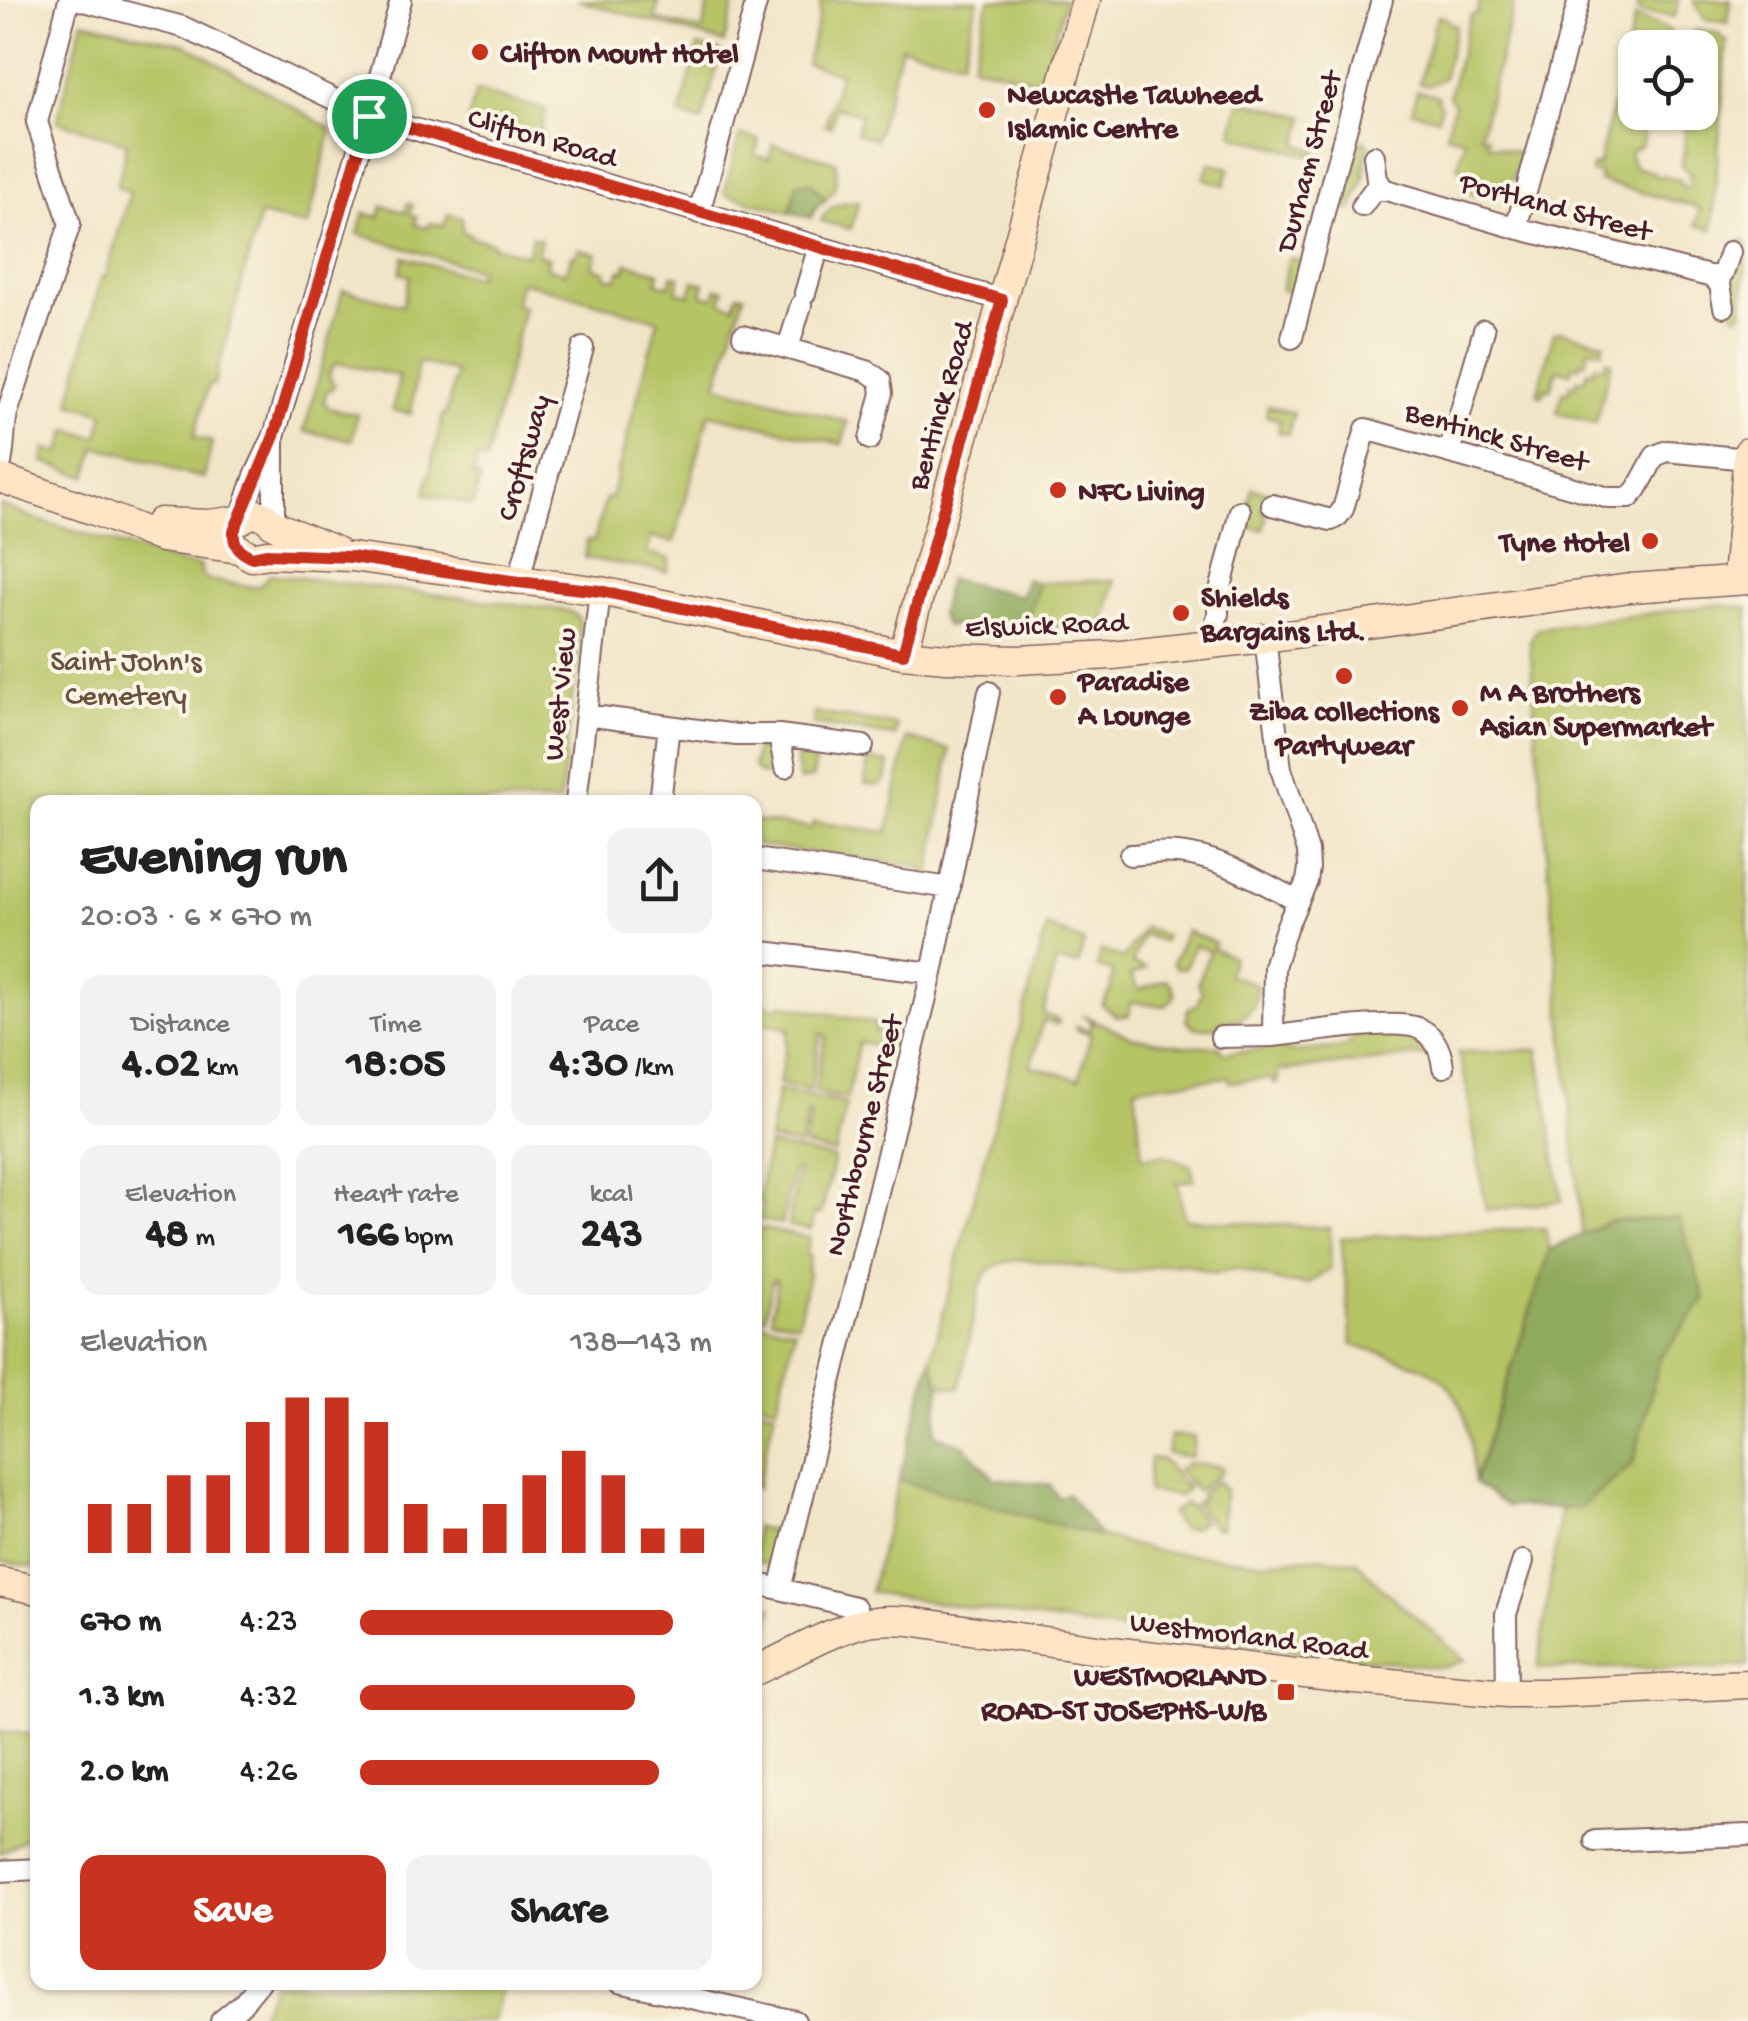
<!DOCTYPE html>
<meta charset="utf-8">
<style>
:root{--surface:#fff;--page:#f2f2f2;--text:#222;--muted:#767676;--accent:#c8321e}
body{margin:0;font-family:"Gochi Hand",sans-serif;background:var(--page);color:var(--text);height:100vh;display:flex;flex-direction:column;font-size:38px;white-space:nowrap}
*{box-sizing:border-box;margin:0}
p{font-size:32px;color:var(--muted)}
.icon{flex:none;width:55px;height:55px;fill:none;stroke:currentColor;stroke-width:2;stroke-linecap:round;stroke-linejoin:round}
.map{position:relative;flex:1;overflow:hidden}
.sheet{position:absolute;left:30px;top:795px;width:732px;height:1195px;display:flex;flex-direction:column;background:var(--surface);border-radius:20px;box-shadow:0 2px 8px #0004}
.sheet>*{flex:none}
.tools{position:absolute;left:1618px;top:30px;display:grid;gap:20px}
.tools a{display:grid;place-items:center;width:100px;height:100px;border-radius:20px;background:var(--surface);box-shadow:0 2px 8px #0004;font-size:50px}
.pin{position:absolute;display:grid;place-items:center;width:85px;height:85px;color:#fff;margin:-42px;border:5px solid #fff;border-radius:50%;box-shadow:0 2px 10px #0007}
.round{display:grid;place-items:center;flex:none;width:105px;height:105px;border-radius:20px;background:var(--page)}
.overview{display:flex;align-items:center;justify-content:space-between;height:170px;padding:0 50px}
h1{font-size:55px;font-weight:700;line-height:75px}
.figures{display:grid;grid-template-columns:repeat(3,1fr);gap:15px;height:170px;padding:10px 50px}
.figures div{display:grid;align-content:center;border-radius:20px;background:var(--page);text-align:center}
.figures b{font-size:42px;font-weight:700}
.figures small{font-size:28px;font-weight:400}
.figures p{font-size:28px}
.chart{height:280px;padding:20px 50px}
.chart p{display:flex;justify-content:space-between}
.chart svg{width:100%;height:180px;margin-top:10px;stroke:var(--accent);stroke-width:6}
.button{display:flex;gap:20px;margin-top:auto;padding:20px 50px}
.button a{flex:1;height:115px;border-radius:20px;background:var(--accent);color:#fff;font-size:40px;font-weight:700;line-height:115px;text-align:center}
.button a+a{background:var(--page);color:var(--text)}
ul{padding:0 50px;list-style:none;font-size:32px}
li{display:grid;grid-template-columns:160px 120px 1fr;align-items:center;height:75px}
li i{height:25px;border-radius:12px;background:var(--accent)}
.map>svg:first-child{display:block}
.green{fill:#b6c466;stroke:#807248;stroke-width:2.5}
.forest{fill:#90aa5b;stroke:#6d6443;stroke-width:2.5}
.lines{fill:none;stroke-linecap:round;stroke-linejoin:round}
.street-casing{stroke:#846462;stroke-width:24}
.secondary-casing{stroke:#846462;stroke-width:31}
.street{stroke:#fff;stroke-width:20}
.secondary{stroke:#fee5c5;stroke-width:28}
.route-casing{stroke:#fff;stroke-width:20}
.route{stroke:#c8321e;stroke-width:12}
.poi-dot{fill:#c8321e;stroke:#fcf5e5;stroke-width:4}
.labels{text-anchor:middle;stroke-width:8;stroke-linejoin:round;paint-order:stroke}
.poi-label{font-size:30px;font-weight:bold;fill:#4a1f2b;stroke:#fcf5e5;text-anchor:start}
.street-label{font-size:30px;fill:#4a1f2b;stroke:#fcf5e5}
.park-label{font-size:30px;fill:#6a513d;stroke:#fcf5e5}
</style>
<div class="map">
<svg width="1748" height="2021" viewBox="0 0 1748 2021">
<rect width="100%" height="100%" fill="#fcf5e5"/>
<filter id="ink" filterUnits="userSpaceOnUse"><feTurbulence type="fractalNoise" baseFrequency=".01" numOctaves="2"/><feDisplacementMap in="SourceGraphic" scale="20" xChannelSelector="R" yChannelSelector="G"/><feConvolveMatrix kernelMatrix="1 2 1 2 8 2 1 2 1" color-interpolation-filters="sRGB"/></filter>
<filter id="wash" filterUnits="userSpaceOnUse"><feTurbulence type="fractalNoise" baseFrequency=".0048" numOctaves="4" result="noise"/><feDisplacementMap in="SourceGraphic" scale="40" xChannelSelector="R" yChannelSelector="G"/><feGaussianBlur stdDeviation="2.25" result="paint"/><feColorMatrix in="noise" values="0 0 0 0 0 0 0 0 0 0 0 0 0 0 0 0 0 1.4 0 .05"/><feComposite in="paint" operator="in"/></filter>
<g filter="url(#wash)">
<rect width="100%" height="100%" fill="#f1e5c7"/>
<path class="green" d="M 577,0 L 659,0 L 655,19 L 702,31 L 710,0 L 735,0 L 724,43 Z
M 821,0 L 978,0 L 962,61 L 901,46 L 876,139 L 856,133 L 861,114 L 836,107 L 831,126 L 825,125 L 840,73 L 806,63 L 819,18 Z
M 989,0 L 1065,0 L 1042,82 L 972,64 Z
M 1480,0 L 1515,0 L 1480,135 L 1488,137 L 1487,144 L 1520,153 L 1513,179 L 1480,196 L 1464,191 L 1468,171 L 1457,168 L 1465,139 L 1446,134 L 1454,104 L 1449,96 L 1470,16 L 1477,13 Z
M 1640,0 L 1678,0 L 1675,15 L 1672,17 C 1659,13 1650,15 1638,11 Z
M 1693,0 L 1731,0 L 1727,23 L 1705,19 Z
M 1437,16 L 1447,18 L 1450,24 L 1456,25 L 1443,78 L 1430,85 L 1419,83 Z
M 1635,17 L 1668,29 L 1671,34 L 1669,45 L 1665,47 L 1635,48 L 1635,112 L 1657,113 L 1649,117 L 1646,128 L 1640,131 L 1644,137 L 1641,146 L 1631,151 L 1630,156 L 1635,167 L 1653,172 L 1657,178 L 1663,175 L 1678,179 L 1685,188 L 1691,185 L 1689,181 L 1690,174 L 1682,165 L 1683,154 L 1687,153 L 1684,145 L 1686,125 L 1678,113 L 1700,112 L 1700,48 L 1684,47 L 1685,39 L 1695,35 L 1696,30 L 1719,33 L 1724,40 L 1727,41 L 1712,230 L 1696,225 L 1700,208 L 1599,181 L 1600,174 L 1591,172 L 1592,165 L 1598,166 Z
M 83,21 L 187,45 L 331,129 L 308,226 L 260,215 L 214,385 L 209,384 L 194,437 L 212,442 L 204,478 L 174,471 L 160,463 L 96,447 L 87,477 L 43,462 L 45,449 L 61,453 L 67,430 L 98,437 L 104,413 L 70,403 L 101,278 L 106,276 L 130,192 L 117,187 L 127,143 L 57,121 Z
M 698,46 L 721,52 L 702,122 L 680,115 Z
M 1417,90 L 1438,96 L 1437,99 L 1441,106 L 1438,118 L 1412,111 Z
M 476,91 L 546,110 L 538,139 L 468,120 Z
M 1241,100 L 1305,117 L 1298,145 L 1317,150 L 1315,157 L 1236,136 L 1232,131 Z
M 740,135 L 759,140 L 755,155 L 769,159 L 773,144 L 836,162 C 839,206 823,188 811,218 L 724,194 Z
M 1361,140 L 1367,142 L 1370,148 C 1363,159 1367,170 1363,182 C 1359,192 1355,197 1354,207 L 1349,210 L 1343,208 Z
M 1209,163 L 1229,168 L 1225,185 L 1204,179 Z
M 859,201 L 851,229 L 821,221 C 827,206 844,201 859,201 Z
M 408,203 L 413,205 L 410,215 L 417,217 L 415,225 L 428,228 L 430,223 L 444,226 L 448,214 L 462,218 L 462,231 L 470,234 L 470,237 L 493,243 L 493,246 L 527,255 L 532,237 L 541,239 L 537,254 L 549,258 L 546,267 L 566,273 L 572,255 L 576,256 L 578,249 L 597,254 L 593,268 L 606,271 L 606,277 L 617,279 L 620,270 L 625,271 L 627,263 L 659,272 L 657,283 L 669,286 L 672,275 L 680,277 L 677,292 L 690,295 L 694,281 L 704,284 L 702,295 L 714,298 L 717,288 L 724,290 L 721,302 L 734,306 L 738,294 L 744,295 L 717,385 L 848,422 L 842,444 L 709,414 L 674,542 L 651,537 L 647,553 L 670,559 L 667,572 L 585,558 L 587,540 L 594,541 L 606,498 L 611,498 L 658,320 L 521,281 L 515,304 L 524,307 L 486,461 L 477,459 L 473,475 L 480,478 L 474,505 L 425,494 L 443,414 L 446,414 L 456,372 L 418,362 L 411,414 L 393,410 L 399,376 L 338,363 L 331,368 L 329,377 L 334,384 L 333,388 L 326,392 L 324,401 L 328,408 L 357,414 L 352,440 L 304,431 L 343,290 L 403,305 L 410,276 L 400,273 L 404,257 L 477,278 L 479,270 L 358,234 L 364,213 L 379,217 L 383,206 L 405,212 Z
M 1743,240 L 1747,245 L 1742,313 L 1737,316 L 1732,311 L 1738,244 Z
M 1289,258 L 1303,261 L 1295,293 L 1281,290 Z
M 1561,331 L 1604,343 L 1602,351 L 1589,348 L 1585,363 L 1580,361 L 1579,367 L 1573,365 L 1571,373 L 1557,369 L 1551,390 L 1545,388 L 1543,396 L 1537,394 L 1554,333 Z
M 1606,360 L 1612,362 L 1595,423 L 1557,413 L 1563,391 L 1568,392 L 1570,384 L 1576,386 L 1578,379 L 1584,381 L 1587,370 L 1593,371 L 1595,365 L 1604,367 Z
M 1268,406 L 1294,413 L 1288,434 L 1278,432 L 1280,420 L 1266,416 Z
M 1252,488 L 1267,492 L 1262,511 L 1267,513 L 1263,530 L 1247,526 L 1252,507 L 1248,506 Z
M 0,505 L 41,521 L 181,563 L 201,566 L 201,574 L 207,580 L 256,587 L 263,583 L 270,574 L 569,611 L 579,618 L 580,629 L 560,802 L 38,802 L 37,1568 L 0,1561 Z
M 1115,580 L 1104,624 L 1025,629 L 1039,583 Z
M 1715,605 L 1748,608 L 1748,1665 L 1722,1668 L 1538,1668 L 1589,1309 L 1536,735 L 1530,642 L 1538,628 Z
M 814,713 L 896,725 L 895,736 L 813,724 Z
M 907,738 L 950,750 L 930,876 L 922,875 L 922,867 L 755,845 L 755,821 L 812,828 L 814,822 L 888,832 Z
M 756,747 C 769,753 774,762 776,776 L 760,774 L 753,766 Z
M 816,747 L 813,777 L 800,781 C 795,761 791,750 816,747 Z
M 868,760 L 889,763 L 887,778 L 878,786 L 865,784 Z
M 1047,926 L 1084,942 L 1078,965 L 1056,961 L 1043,1014 L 1059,1020 L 1058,1024 L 1043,1021 L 1031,1066 L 1079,1079 L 1091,1034 L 1077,1030 L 1076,1026 L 1089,1030 L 1092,1022 L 1082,1015 L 1131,1037 L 1182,1046 L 1221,1046 L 1222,1053 L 1279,1048 L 1288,1052 L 1345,1047 L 1359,1034 L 1412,1031 L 1428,1047 L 1429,1055 L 1278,1071 L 1278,1083 L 1273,1083 L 1272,1078 L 1230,1082 L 1229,1077 L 1135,1087 L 1142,1157 L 1165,1155 L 1191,1165 L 1194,1180 L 1177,1183 L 1185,1219 L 1330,1228 L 1331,1269 L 1307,1284 L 1285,1283 L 1236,1268 L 1216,1273 L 1185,1264 L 1164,1264 L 1128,1272 L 1117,1272 L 1023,1259 L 1002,1263 L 988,1271 L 979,1286 L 960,1388 L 940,1385 L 931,1359 Z
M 1144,927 L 1165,936 L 1163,942 L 1143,934 L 1132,963 L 1146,968 L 1131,976 L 1139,990 L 1166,980 L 1172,985 L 1175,996 L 1166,1006 L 1131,1002 L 1129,1016 L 1117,1016 L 1102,1005 L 1110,992 L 1113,971 L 1097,968 L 1101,950 L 1123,959 Z
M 1186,931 L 1215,943 L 1213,949 L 1233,957 L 1228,975 L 1256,984 C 1260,1011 1244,1021 1219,1022 L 1218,1028 L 1196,1028 L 1186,1021 L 1188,1009 L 1197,1005 L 1202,992 L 1198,983 L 1210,951 L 1194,945 L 1185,968 L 1176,968 L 1173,963 Z
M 762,1003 L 778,1009 L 780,1004 L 875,1023 L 874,1031 L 885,1033 L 887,1029 L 897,1032 L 894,1049 L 859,1042 L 847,1099 L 815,1092 L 826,1036 L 821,1034 L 810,1091 L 779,1084 L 789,1029 L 755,1021 L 758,1006 Z
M 1538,1050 L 1562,1201 L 1486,1210 L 1466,1083 L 1458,1052 Z
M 778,1090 L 846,1104 L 835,1153 L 804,1146 L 811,1114 L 808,1112 L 800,1146 L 769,1140 Z
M 768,1145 L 834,1158 L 821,1214 L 815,1213 L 811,1230 L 788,1226 L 798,1171 L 793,1170 L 782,1224 L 759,1220 L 763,1203 L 758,1202 Z
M 759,1228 L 810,1238 L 806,1255 L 810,1256 L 807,1272 L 809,1273 L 798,1323 L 771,1318 L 777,1280 L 772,1280 L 765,1317 L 755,1315 L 755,1245 Z
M 1545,1228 L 1550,1250 L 1474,1483 C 1472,1444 1469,1390 1428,1370 C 1404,1359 1377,1352 1352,1344 L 1341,1238 Z
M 755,1321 L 795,1329 L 777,1406 L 755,1401 L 755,1386 L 760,1362 L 755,1360 Z
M 755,1407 L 775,1411 L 757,1488 L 755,1488 Z
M 1170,1435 L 1194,1437 L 1192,1457 L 1167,1454 Z
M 1150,1458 L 1161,1459 L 1187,1488 L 1180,1496 L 1147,1492 Z
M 1188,1463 L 1222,1467 L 1221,1473 L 1197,1491 L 1177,1470 Z
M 899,1480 L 1154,1551 L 1265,1562 L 1321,1557 L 1357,1562 L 1383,1589 L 1465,1660 L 1445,1667 L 1433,1667 L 1079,1625 L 870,1592 Z
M 1217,1481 L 1225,1490 L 1221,1528 L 1214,1527 L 1195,1504 L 1202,1498 L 1200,1494 Z
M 1185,1503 L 1189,1507 L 1191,1506 L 1203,1521 L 1192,1529 L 1181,1528 L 1170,1514 Z
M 755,1527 L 776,1532 L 768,1564 L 755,1561 Z
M 755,1603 L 773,1607 L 767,1635 L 755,1639 Z
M 0,1731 L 35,1735 L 38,1737 L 37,1832 L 0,1853 Z
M 275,1983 L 275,1982 L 502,1983 L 493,2021 L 257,2021 Z"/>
<path class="forest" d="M 803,182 L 811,183 L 826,200 L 815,207 L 811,218 L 790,212 L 797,184 Z
M 948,579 L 1021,596 L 1026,579 L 1039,583 L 1025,629 L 1000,631 L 991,625 L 946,626 L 940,616 Z
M 1679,1218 L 1705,1299 L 1660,1358 L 1633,1464 L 1579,1509 L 1507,1506 L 1474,1483 L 1550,1250 L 1610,1221 Z
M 931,1359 L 940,1385 L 935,1434 L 965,1446 L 994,1478 L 1050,1485 L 1058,1498 L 1067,1493 L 1101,1537 L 899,1480 Z"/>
</g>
<g filter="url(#ink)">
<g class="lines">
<defs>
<path id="street" d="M 80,0 L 183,27 L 369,116 L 1002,300
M 1374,156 L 1377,179 L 1383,189
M 1362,206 L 1373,191 L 1383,189 L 1516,228 L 1713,277 L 1720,285 L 1724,307
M 699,213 L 757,0
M 1516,228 L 1579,0
M 1713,277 L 1723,273 L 1730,252
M 805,293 L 819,246
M 743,336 L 867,371 L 880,380 L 882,393 L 870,439
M 1292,338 L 1333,177 L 1382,0
M 788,348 L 801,305
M 1449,453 L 1484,330
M 0,467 C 5,449 3,432 7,413 L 70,224 L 37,122 L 69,0
M 1272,505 L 1331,520 L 1338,516 L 1343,509 L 1366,429 L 1609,498 L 1629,498 L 1637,489 L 1655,456 L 1667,451 L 1747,459
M 240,520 L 255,476 L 274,436 L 369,116 L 401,0
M 274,525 L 274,443
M 518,582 L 583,348
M 1209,646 L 1218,614 L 1218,599 L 1240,511
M 586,715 L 736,735 L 779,735 L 863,746
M 779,735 L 785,767
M 576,802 L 600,591
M 660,802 L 669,726
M 1130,855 C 1145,854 1162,851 1178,853 C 1221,857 1260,882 1298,901
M 755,859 L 950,888
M 755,951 L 932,973
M 1273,1036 C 1304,1033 1394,1018 1418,1028 C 1435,1035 1441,1050 1443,1067
M 1221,1037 L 1273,1036 L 1274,967 L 1286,928 L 1307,881 L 1309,868 L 1308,851 L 1281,769 L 1265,638
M 755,1583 L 855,1607 L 862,1623
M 780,1589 L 932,973 L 989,692
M 1507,1693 L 1506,1614 L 1523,1561
M 1595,1841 L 1748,1835
M 0,1871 L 38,1869
M 619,1982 L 795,2021
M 221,2021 L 242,2004 L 260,1982"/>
<path id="secondary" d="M 0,478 L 95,511 L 161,538 L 239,549 L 252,557 L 267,554 L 351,557 L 600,591 L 903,654 L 946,658 L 1018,660 L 1112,655 L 1265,638 L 1630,588 L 1748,580
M 160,522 L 209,524 L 240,520 L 251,514 L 258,514 L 264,516 L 274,525 L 336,551
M 1737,579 L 1748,452
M 903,654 L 1086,0
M 0,1582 L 38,1590
M 755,1671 C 790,1655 826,1633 863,1623 C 879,1619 895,1620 910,1621 L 1104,1650 L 1355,1680 L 1507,1693 L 1553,1693 L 1748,1684"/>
</defs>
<use href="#street" class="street-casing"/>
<use href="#secondary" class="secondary-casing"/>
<use href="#street" class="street"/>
<use href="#secondary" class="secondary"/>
</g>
</g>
<g class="lines" filter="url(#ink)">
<defs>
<path id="route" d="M 369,116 L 1002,300 L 903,654 L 600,591 L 518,582 L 351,557 L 267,554 L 252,557 C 239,552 233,545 234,531 L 274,436 Z"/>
</defs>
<use href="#route" class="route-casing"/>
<use href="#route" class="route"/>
</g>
<g class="poi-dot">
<circle cx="480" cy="52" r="10"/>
<circle cx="987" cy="110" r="10"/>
<circle cx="1058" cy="490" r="10"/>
<circle cx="1650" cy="541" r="10"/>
<circle cx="1181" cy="613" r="10"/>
<circle cx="1344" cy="676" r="10"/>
<circle cx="1058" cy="697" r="10"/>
<circle cx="1460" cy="708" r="10"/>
<rect x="1276" y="1682" width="20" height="20" rx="5"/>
</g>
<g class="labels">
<g class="poi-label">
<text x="500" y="62">Clifton Mount Hotel</text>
<text x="1007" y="103">Newcastle Tawheed<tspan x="1007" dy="34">Islamic Centre</tspan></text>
<text x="1078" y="500">NFC Living</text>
<text x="1630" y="551" text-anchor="end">Tyne Hotel</text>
<text x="1201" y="606">Shields<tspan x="1201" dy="34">Bargains Ltd.</tspan></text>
<text x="1078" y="690">Paradise<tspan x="1078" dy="34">A Lounge</tspan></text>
<text x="1480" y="701">M A Brothers<tspan x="1480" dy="34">Asian Supermarket</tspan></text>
<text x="1344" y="720" text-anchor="middle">Ziba collections<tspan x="1344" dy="34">Partywear</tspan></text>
<text x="1266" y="1685" text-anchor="end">WESTMORLAND<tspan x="1266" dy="34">ROAD-ST JOSEPHS-W/B</tspan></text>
</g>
<g class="street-label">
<text transform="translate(543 136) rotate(16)" y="10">Clifton Road</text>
<text transform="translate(1307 161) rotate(-75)" y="10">Durham Street</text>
<text transform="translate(1556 205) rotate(15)" y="10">Portland Street</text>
<text transform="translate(939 405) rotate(-74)" y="10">Bentinck Road</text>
<text transform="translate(1497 435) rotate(16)" y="10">Bentinck Street</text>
<text transform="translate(522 457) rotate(-74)" y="10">Croftsway</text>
<text transform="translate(1046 623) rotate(-2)" y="10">Elswick Road</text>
<text transform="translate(558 694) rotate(-84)" y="10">West View</text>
<text transform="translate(862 1135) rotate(-76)" y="10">Northbourne Street</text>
<text transform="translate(1249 1634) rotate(7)" y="10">Westmorland Road</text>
</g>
<g class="park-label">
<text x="126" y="670">Saint John's<tspan x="126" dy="34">Cemetery</tspan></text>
</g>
</g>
</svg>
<div class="tools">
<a><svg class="icon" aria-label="locate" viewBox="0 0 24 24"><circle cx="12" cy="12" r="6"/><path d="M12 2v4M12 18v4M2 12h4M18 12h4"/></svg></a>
</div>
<div class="pin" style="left:369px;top:116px;background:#1e9e55"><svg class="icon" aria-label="arrive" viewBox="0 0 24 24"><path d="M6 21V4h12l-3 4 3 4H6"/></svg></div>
<section class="sheet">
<div class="overview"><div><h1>Evening run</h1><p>20:03 · 6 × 670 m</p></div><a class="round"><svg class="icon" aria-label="share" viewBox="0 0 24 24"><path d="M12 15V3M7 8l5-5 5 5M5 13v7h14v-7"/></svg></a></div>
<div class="figures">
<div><p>Distance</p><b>4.02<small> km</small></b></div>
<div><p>Time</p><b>18:05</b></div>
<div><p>Pace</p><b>4:30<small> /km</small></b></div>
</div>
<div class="figures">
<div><p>Elevation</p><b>48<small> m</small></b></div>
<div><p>Heart rate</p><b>166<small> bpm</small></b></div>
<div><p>kcal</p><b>243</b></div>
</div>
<div class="chart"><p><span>Elevation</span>138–143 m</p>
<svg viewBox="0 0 160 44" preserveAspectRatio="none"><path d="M5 44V32M15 44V32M25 44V25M35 44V25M45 44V12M55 44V6M65 44V6M75 44V12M85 44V32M95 44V38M105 44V32M115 44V25M125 44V19M135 44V25M145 44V38M155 44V38"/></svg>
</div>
<ul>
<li><b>670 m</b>4:23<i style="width:89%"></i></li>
<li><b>1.3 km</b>4:32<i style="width:78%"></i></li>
<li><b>2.0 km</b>4:26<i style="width:85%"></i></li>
</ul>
<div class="button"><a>Save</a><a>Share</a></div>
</section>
</div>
